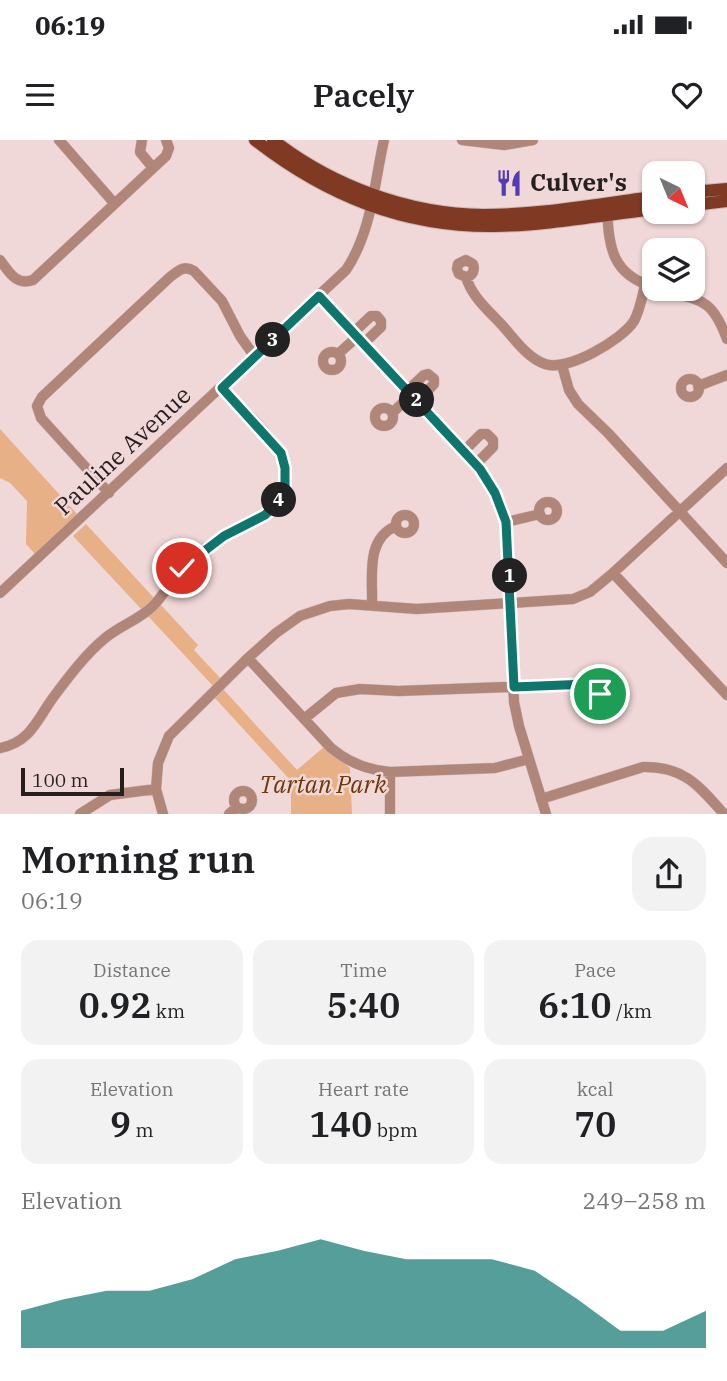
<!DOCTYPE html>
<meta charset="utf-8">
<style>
:root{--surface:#fff;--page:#f2f2f2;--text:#202124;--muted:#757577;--accent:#0f766e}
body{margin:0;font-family:"IBM Plex Serif",serif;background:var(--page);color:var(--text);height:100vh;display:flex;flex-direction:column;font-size:26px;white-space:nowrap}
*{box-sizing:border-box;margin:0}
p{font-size:23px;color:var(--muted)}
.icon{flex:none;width:38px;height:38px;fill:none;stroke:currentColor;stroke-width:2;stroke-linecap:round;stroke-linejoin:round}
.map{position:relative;height:674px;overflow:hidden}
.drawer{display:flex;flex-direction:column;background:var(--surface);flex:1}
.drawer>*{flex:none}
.needle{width:46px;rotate:137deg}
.controls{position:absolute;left:642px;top:21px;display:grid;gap:14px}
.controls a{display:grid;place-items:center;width:63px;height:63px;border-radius:14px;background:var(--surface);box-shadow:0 2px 5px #0004;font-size:35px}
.scale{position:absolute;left:21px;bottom:18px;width:103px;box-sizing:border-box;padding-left:7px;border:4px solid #271f1e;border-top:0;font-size:19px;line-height:24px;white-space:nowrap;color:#271f1e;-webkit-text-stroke:5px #f1d8d8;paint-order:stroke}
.pin{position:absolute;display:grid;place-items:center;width:60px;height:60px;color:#fff;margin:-30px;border:4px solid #fff;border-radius:50%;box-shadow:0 2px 7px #0007}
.km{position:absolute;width:35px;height:35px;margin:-18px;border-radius:50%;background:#222;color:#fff;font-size:19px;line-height:35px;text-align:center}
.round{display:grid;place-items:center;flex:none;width:74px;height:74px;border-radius:21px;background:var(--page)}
.summary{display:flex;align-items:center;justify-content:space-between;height:119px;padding:0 21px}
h1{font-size:38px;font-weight:600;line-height:52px}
.stats{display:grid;grid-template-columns:repeat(3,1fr);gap:10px;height:119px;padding:7px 21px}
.stats div{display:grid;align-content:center;border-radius:18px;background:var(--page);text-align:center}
.stats b{font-size:35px;font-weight:600}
.stats small{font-size:19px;font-weight:400}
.stats p{font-size:19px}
.chart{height:196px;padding:14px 21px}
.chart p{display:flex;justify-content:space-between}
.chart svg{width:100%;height:126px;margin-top:7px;fill:var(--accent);opacity:.7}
.status{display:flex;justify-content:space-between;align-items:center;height:49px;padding:0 35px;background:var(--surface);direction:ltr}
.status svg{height:19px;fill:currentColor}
header{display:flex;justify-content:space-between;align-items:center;height:91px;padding:0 21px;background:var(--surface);font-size:32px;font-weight:600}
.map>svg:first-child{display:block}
.green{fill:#e7b087}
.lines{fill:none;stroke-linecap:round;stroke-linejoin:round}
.minor-casing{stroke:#cdb7b7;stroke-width:11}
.major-casing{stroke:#cdb7b7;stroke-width:14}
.minor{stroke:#b08679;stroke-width:10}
.major{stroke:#803a23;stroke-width:12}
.route-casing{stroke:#fff;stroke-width:14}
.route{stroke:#0f766e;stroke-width:9}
.labels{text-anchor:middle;stroke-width:5;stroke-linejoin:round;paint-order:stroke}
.poi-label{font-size:24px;font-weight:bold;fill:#271f1e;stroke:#f1d8d8;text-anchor:start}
.street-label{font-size:24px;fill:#271f1e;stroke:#f1d8d8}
.park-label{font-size:24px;font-style:italic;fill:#6b3807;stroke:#f1d8d8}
</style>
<div class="status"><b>06:19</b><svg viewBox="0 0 49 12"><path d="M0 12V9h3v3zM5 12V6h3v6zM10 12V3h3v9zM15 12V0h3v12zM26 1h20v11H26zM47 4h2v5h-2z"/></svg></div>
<header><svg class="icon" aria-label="menu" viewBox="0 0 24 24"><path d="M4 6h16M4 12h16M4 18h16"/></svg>Pacely<svg class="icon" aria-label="heart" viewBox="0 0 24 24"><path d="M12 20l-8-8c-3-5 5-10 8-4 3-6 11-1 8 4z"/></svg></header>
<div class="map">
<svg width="727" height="674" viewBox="0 0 727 674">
<rect width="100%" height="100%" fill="#f1d8d8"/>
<path class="green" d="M 0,289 L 78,375 L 35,414 L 26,404 L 27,361 L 10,343 L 0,338 Z
M 86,384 L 155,459 L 143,471 L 73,396 Z
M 161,465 L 198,505 L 194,510 L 221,539 L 213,546 L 148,476 Z
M 223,549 L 297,630 L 325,606 L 350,628 L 352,674 L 291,674 L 291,641 L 214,557 Z"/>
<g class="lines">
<defs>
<path id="minor" d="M 59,0 L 114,63
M 142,0 L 140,12 L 153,28
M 462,0 L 504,5 L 533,0
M 607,69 C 609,108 612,135 654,147
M 0,120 C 9,132 16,146 33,140 L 166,16 L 169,8 L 166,0
M 466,137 C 473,136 475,130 473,124 L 466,120 L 458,124 L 457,129 L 459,134 L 466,137 C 472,157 488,170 501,184 C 514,198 527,218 545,224 C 567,232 622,200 634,181 C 640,170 642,157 645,145
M 659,149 C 700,161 711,156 727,199
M 319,156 L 480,329 L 496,353 L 506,382 L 514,562 L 519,586 L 546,674
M 353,193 L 371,176 L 377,176 L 381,181 L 381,187 L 363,204
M323 221a9 9 0 1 1 18 0a9 9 0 1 1-18 0Z
M 338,214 L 357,197
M 562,225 L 569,250 L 578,264 L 608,293 L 727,423
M681 248a9 9 0 1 1 18 0a9 9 0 1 1-18 0Z
M 698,246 L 727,235
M 408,250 L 424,235 L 428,234 L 434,239 L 434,244 L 418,261
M375 277a9 9 0 1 1 18 0a9 9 0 1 1-18 0Z
M 392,273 L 412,254
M 464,311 L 481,294 L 487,294 L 493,300 L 493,307 L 476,324
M 109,353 L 41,278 L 37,266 L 42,257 L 170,137 C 179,130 185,125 194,131 L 222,161 L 240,196 L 255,217
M539 371a9 9 0 1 1 18 0a9 9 0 1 1-18 0Z
M396 384a9 9 0 1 1 18 0a9 9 0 1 1-18 0Z
M 506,382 L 540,374
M 613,433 L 727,555
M 0,453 L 346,130 C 372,91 374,44 384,0
M 372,465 C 373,437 365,399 396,386
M 248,518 L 331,608 C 349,623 367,630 390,632 L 495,628 L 529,619
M587 546a9 9 0 1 1 18 0a9 9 0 1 1-18 0Z
M 304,579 L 336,553 L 360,549 L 398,551 L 588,544
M 0,608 C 32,602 38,577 55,555 C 70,535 86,514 104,499 C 119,486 139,480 153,466 C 165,454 171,440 182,428 C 193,415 210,404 225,396 C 246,383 279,375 285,347 C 292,308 246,274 222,248
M 390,632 L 390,674
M234 660a9 9 0 1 1 18 0a9 9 0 1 1-18 0Z
M 541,659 L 643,627 C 684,626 699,646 724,674
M 80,674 L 110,655 L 156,649
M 163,674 L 156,649 L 158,623 L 169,596 L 248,518 L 276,493 L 300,476 L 330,466 L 349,464 L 417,469 L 573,459 L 590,452 L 613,433 L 727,328
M 229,674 L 237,667"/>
<path id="major" d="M 255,0 C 327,56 404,87 495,86 C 548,85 602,75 654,69
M 273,0 C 332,46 408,74 483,75 C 540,75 598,64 654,57
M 693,52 L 727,49
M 693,65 L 727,61"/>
</defs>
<use href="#minor" class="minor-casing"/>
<use href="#major" class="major-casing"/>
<use href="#minor" class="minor"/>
<use href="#major" class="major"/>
</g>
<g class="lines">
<defs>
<path id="route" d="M 182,428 L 224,396 L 265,375 L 277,363 L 285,346 L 285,328 L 281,313 L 222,248 L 319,156 L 480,329 L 495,353 L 506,382 L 514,547 L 588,544 L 588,549 L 592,554 L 600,554"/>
</defs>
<use href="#route" class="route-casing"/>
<use href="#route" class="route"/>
</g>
<defs>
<symbol id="restaurant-bare" viewBox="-9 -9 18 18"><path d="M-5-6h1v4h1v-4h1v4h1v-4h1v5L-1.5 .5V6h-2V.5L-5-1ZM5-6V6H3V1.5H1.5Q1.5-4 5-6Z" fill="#523bb3" stroke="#f1d8d8" stroke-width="2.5" paint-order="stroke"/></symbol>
</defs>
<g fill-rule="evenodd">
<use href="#restaurant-bare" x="490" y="24" width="38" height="38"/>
</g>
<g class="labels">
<g class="poi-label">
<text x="530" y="51">Culver's</text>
</g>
<g class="street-label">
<text transform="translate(123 311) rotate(-43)" y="8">Pauline Avenue</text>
</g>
<g class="park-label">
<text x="323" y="653">Tartan Park</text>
</g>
</g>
</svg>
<div class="controls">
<a><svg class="needle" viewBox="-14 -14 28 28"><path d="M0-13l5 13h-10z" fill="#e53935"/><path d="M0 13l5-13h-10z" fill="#757577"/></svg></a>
<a><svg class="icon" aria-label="layers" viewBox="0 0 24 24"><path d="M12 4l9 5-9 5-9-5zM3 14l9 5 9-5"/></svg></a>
</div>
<div class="scale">100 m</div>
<div class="pin" style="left:600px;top:554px;background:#1e9e55"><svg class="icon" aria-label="arrive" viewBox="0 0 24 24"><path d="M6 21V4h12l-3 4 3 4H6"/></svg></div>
<div class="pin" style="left:182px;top:428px;background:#d93025"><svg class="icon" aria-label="check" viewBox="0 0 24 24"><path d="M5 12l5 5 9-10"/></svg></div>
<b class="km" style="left:510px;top:436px">1</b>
<b class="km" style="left:417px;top:260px">2</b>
<b class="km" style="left:273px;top:200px">3</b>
<b class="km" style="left:279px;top:360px">4</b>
</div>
<section class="drawer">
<div class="summary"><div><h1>Morning run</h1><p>06:19</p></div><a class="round"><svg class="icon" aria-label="share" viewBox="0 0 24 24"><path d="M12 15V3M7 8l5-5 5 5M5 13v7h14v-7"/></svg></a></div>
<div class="stats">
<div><p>Distance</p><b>0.92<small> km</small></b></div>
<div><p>Time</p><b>5:40</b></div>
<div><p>Pace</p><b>6:10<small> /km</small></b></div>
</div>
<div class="stats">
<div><p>Elevation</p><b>9<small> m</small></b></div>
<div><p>Heart rate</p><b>140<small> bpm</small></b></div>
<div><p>kcal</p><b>70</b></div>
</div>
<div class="chart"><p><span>Elevation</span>249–258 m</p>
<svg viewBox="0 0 160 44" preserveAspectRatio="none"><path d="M0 44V31L10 27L20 24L30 24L40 20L50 13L60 10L70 6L80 10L90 13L100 13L110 13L120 17L130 27L140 38L150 38L160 31V44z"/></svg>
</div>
</section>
